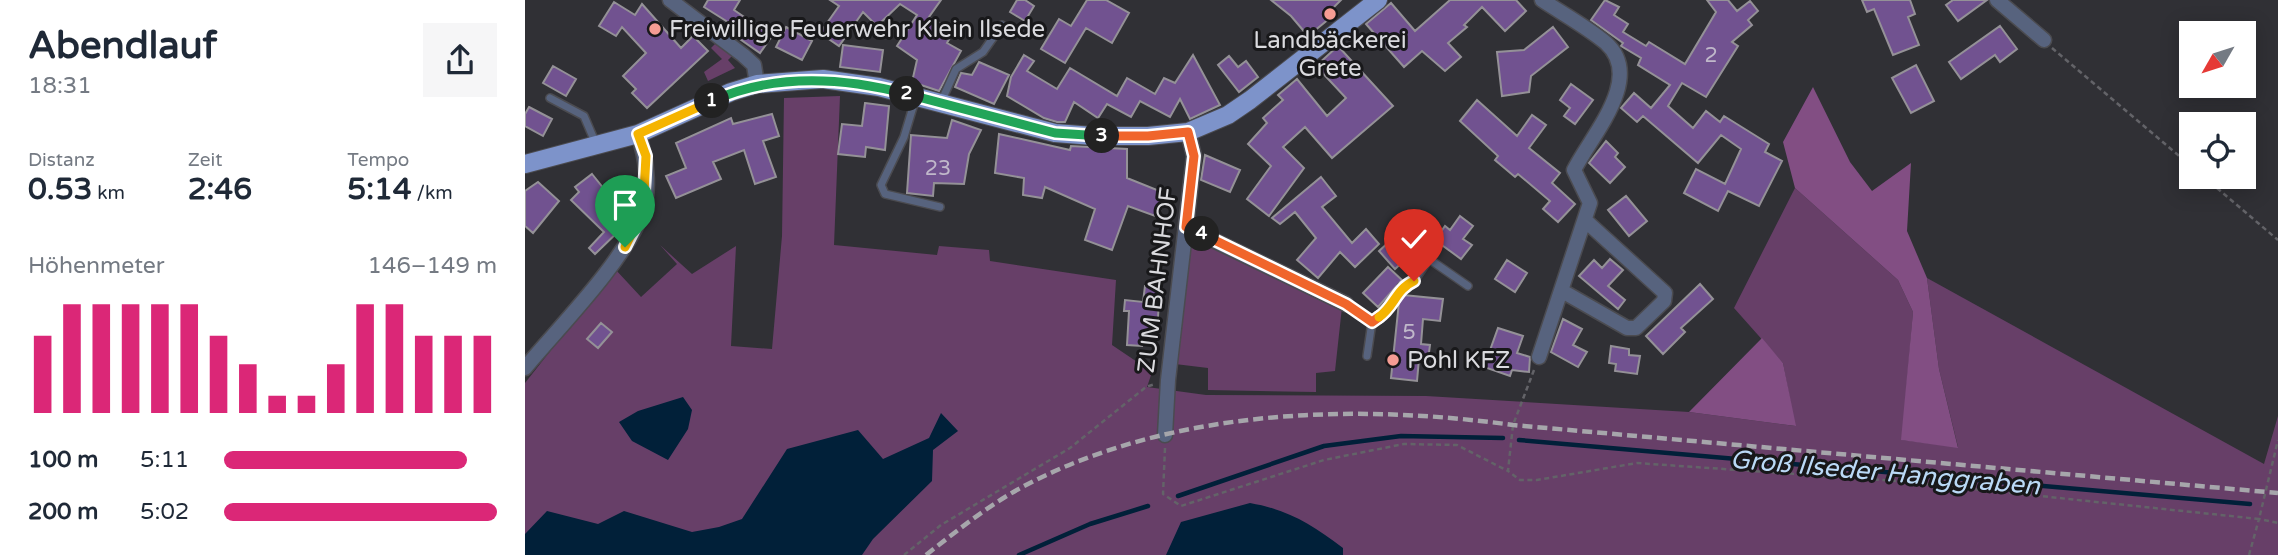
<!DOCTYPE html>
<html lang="de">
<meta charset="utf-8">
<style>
:root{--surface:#fff;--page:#f6f6f7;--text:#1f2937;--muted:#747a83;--accent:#db2777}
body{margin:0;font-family:"Varela Round",sans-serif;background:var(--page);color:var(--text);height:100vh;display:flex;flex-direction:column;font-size:26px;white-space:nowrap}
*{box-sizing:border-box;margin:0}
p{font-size:23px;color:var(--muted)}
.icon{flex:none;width:38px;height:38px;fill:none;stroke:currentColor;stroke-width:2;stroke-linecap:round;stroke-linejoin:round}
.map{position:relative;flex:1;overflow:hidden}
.details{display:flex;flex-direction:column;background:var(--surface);width:525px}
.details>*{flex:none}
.needle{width:46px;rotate:231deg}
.tools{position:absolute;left:1654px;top:21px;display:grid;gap:14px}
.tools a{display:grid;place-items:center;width:77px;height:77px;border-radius:0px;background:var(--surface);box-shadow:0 4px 18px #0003;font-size:35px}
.pin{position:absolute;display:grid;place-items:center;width:60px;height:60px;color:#fff;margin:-72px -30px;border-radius:50% 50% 50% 0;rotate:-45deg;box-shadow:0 0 7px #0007}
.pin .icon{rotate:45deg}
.km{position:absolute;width:35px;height:35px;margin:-18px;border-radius:50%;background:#222;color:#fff;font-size:19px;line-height:35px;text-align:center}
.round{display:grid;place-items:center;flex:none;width:74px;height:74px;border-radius:0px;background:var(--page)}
.head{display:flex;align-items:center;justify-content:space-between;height:119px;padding:0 28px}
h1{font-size:38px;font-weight:700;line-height:52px}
.stats{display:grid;grid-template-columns:repeat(3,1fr);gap:10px;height:119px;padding:7px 28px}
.stats div{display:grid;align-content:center}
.stats b{font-size:30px;font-weight:700}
.stats small{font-size:19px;font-weight:400}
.stats p{font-size:19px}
.chart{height:196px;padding:14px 28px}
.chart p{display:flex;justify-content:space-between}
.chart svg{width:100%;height:126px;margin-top:7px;stroke:var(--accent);stroke-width:6}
ul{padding:0 28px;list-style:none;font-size:23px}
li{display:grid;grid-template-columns:112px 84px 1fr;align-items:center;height:52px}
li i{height:18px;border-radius:9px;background:var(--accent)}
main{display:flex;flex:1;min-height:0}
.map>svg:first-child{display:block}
.green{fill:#673f68}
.forest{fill:#824e83}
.water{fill:#012039}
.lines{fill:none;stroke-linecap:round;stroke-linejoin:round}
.stream{stroke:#012039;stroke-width:4.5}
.building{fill:#715290;stroke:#949197;stroke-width:2}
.lane-casing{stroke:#4b4b50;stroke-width:10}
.street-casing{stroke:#4b4b50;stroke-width:17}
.primary-casing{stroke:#4b4b50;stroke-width:20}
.path{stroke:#636368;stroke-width:2.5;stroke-dasharray:5 3.5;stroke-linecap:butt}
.lane{stroke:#57637e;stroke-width:7}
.street{stroke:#57637e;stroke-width:14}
.primary{stroke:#7d93ca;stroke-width:18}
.rail{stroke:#a6a6ab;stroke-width:4.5;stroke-dasharray:10 5;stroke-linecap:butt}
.split-1-casing{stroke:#fff;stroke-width:14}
.split-2-casing{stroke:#fff;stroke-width:14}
.split-3-casing{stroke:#fff;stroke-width:14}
.split-4-casing{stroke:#fff;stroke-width:14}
.split-5-casing{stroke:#fff;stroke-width:14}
.split-6-casing{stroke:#fff;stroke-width:14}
.split-1{stroke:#f5b400;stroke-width:9}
.split-2{stroke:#22a559;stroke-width:9}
.split-3{stroke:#22a559;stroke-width:9}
.split-4{stroke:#f0652b;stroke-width:9}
.split-5{stroke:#f0652b;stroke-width:9}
.split-6{stroke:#f5b400;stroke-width:9}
.poi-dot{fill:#f59c94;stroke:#18181a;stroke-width:2.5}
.labels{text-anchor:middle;stroke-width:6;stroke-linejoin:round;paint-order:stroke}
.number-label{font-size:21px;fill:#c0b8ca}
.poi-label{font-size:24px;fill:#dadade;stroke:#18181a;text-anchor:start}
.street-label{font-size:24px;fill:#dadade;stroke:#18181a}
.water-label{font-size:26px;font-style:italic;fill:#bad9f6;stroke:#18181a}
</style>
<main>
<section class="details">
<div class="head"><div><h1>Abendlauf</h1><p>18:31</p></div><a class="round"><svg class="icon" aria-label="share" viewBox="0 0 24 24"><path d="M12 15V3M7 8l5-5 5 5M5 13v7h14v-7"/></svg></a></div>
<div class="stats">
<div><p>Distanz</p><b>0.53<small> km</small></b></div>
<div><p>Zeit</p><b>2:46</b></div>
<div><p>Tempo</p><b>5:14<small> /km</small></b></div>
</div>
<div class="chart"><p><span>Höhenmeter</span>146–149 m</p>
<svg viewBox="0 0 160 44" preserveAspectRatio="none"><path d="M5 44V17M15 44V6M25 44V6M35 44V6M45 44V6M55 44V6M65 44V17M75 44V27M85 44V38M95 44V38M105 44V27M115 44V6M125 44V6M135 44V17M145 44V17M155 44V17"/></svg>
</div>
<ul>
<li><b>100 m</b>5:11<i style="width:89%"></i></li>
<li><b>200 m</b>5:02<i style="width:100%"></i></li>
</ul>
</section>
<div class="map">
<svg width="1753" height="555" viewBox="0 0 1753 555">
<rect width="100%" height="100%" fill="#303035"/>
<path class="green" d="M 190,44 L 207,56 L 203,60 L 210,68 L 183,81 L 179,72 L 197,59 L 186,48 Z
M 315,96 L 309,245 L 412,255 L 414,246 L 464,250 L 465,261 L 591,280 L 587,345 L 627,372 L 622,387 L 681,395 L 901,396 L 1164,412 L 1270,426 L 1258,363 L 1209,308 L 1270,188 L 1373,280 L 1388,312 L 1377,440 L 1433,447 L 1414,369 L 1402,278 L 1739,464 L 1753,416 L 1753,555 L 0,555 L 0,383 L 90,269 L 116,297 L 152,264 L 135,245 L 167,274 L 211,246 L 206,346 L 247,349 L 257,236 L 259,98 Z
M 666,237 L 817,307 L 810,371 L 791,373 L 791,392 L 683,390 L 683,368 L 650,364 Z"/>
<path class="forest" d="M 1288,87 L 1325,162 L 1347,191 L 1386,163 L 1382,231 L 1402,278 L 1414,369 L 1433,448 L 1376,440 L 1388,312 L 1373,280 L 1270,188 L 1258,142 Z
M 1237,338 L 1258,363 L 1271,426 L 1164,412 Z"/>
<path class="water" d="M 158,397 L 167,410 L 163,429 L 143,460 L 107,441 L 94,422 L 113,411 Z
M 416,413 L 433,431 L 408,450 L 407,481 L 348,539 L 337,555 L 0,555 L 0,534 L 22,511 L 73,524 L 99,511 L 167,532 L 194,527 L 217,519 L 262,449 L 333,430 L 358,459 L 404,438 Z
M 725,503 C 764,510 786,524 818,548 L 818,555 L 641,555 L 656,522 Z"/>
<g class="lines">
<path class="stream" d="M 994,440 L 1725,504
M 653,496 L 799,446 L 876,436 L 978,438
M 494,555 L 565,524 L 623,506"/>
</g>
<path class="building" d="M 183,0 L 215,0 L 209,10 L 247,36 L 235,53 L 212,37 L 217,31 L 179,7 Z
M 305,0 L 416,0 L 404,17 L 429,31 L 422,43 L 436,51 L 414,91 L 387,82 L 392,60 L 372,46 L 392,15 L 375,4 L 352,26 L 338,12 L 314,46 L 295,33 L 314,6 Z
M 492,0 L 500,0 L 509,6 L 500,21 L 485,12 Z
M 562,0 L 581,0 L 604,13 L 587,43 L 561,28 L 540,63 L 516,49 L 534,19 L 546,26 Z
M 746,0 L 816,0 L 806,10 L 810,14 L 783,36 L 766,16 Z
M 925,0 L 991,0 L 1001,11 L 980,31 L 957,7 L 939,25 L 942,27 L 923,43 L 936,57 L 920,71 L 897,51 L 879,67 L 841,24 L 866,3 L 890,31 Z
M 1080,0 L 1094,7 L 1089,15 L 1103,24 L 1098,32 L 1121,46 L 1124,42 L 1160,64 L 1191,12 L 1182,0 L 1203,0 L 1212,11 L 1225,1 L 1233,11 L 1223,20 L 1227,25 L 1207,42 L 1213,46 L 1181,97 L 1157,83 L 1143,106 L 1168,128 L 1181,111 L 1195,122 L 1199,116 L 1244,144 L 1240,152 L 1257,161 L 1234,206 L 1203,191 L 1193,211 L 1159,193 L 1171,169 L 1200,184 L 1216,149 L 1196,135 L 1173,163 L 1118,116 L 1112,122 L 1096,108 L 1109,93 L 1126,108 L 1145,85 L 1113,65 L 1116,58 L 1096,46 L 1098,43 L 1066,20 Z
M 1337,0 L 1385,0 L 1390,14 L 1383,17 L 1394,45 L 1368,55 L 1349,9 L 1342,12 Z
M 1428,0 L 1462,0 L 1433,21 L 1421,5 Z
M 89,2 L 110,15 L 117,4 L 156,48 L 168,36 L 183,51 L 122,108 L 107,93 L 111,89 L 98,76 L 121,53 L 97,27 L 91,36 L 74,26 Z
M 1475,26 L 1492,49 L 1475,62 L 1470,55 L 1436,79 L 1424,62 Z
M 261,27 L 287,41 L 277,60 L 251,47 Z
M 1028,27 L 1043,47 L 1006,76 L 1004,92 L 977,96 L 972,52 L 999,50 Z
M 318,45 L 358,50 L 355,72 L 315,67 Z
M 813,46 L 868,106 L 807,158 L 780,127 L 758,147 L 779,168 L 744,216 L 722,199 L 746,166 L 723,144 L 742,123 L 738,118 L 758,100 L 753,95 L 772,79 L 802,116 L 821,98 L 791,66 Z
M 499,55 L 509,61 L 502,71 L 532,89 L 545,68 L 592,96 L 602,78 L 630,94 L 639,78 L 650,83 L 668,55 L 695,105 L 665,119 L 655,99 L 645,117 L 615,101 L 606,117 L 582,104 L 573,118 L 549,102 L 540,122 L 532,122 L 519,118 L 482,96 L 486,77 Z
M 704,56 L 713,67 L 721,61 L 733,77 L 714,92 L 693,65 Z
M 454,62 L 484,75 L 469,104 L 430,87 L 436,73 L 447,75 Z
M 1391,65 L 1409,101 L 1386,113 L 1367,78 Z
M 28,66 L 51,79 L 41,96 L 18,83 Z
M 1046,84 L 1068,100 L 1050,124 L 1039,116 L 1045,108 L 1035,100 Z
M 952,100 L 992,136 L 1007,115 L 1021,125 L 1004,148 L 1035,173 L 1027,183 L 1050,204 L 1033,222 L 1018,209 L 1025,201 L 993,174 L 990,177 L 970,160 L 973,156 L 935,121 Z
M 340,103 L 364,106 L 360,150 L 341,147 L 340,157 L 313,154 L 317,124 L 337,126 Z
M 4,107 L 27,119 L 18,136 L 0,126 L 0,114 Z
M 247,114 L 254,136 L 238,141 L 251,177 L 230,184 L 219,150 L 188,162 L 196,179 L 151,198 L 141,176 L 161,168 L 151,143 L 206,118 L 208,124 Z
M 427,120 L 456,130 L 444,154 L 439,184 L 409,183 L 408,196 L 382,193 L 386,135 L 422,138 Z
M 474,134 L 545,150 L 546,146 L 602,149 L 602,178 L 642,194 L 633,217 L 603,206 L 587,250 L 560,240 L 570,209 L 520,187 L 517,198 L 498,195 L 499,178 L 470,173 Z
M 1081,141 L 1093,153 L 1090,157 L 1100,167 L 1085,183 L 1064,163 Z
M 680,155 L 715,170 L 705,192 L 676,180 Z
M 67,174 L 83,194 L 80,197 L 101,215 L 100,225 L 70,254 L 64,248 L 79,232 L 46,200 L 54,192 L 50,187 Z
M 796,177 L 811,196 L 797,207 L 827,243 L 841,229 L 854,244 L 830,267 L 815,252 L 793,278 L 772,260 L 791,238 L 770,212 L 755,224 L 747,218 Z
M 13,182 L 34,201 L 8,233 L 0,226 L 0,191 Z
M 1101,196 L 1122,221 L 1104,236 L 1083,210 Z
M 935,216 L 948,226 L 938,239 L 947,245 L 936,259 L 910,240 L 920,226 L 925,230 Z
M 865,241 L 882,258 L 870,269 L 854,251 Z
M 1085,259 L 1098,270 L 1083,286 L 1100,300 L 1093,309 L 1054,276 L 1069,260 L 1077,268 Z
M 982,260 L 1002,273 L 990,292 L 970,279 Z
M 863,267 L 877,280 L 853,307 L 838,293 Z
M 1175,284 L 1188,299 L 1156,328 L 1160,332 L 1138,354 L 1121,336 Z
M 620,286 L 635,287 L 632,332 L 618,331 L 617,346 L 602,345 L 604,311 L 599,311 L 600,300 L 618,302 Z
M 878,295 L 918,299 L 915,321 L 898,319 L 896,344 L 905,345 L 903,360 L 894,359 L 892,381 L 866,378 L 874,302 Z
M 1038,319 L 1057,329 L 1048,345 L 1062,352 L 1053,367 L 1026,352 Z
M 76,323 L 87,332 L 73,348 L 62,339 Z
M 973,328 L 998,336 L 992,353 L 1005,357 L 1004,372 L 987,370 L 985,376 L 959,367 Z
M 1086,346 L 1104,349 L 1104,355 L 1115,356 L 1112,374 L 1090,371 L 1091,364 L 1084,363 Z"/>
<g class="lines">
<defs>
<path id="lane" d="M 391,97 L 379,137 L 356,185 L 360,194 L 415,207
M 25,98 L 59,116 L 71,144
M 416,102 L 431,69 L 458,52 L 477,25
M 822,304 L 847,322
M 842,356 L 847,322 L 861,312 L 876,287 L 889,281 L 904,259 L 943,286"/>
<path id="street" d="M 145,0 L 218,55 L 229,65 L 232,84
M 1472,0 L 1519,40
M 661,227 L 821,304
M 1037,291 L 1102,328 L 1111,328 L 1139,301 L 1140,293 L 1062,222
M 1014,357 L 1065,203 L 1049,170 C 1066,136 1120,78 1081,43 C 1062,27 1038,14 1017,0
M 0,368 C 35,326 99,262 117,213 C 126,190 121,156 113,134
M 640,435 L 643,380 L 669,156 L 663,132"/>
<path id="primary" d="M 0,164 L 113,134 L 206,92 L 232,84 L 298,79 L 354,87 L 530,133 L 568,136 L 623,136 L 663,132 L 703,115 L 725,100 L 853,0"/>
</defs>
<use href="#lane" class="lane-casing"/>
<use href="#street" class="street-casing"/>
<use href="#primary" class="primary-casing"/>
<path class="path" d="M 1527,48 L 1666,166
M 1679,177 L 1753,240
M 1009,370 L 988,425 L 983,471 L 995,480 L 1012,480 L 1112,463 L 1372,481 L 1734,519 L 1753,440
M 640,448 L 638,494 L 656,506 L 799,460 L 879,444 L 932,445 L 983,471
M 379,555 L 416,525 L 545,448 L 621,387 L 630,384
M 1724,555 L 1734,519 L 1753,523"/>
<use href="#lane" class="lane"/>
<use href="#street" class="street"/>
<use href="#primary" class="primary"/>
<path class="rail" d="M 401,555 C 433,530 465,504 501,485 C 647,409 828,403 988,425 L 1753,493"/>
</g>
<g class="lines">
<defs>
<path id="split-1" d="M 100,247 L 118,211 L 121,156 L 113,134 L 187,101"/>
<path id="split-2" d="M 187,101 C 249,73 317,77 382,94"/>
<path id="split-3" d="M 382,94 L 530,133 L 577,136"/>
<path id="split-4" d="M 577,136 L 623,136 L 663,132 L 669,156 L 661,227 L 677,234"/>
<path id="split-5" d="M 677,234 L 821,304 L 847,322 L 854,317"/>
<path id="split-6" d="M 854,317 C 869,307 871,289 889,281"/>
</defs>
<use href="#split-1" class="split-1-casing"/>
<use href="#split-2" class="split-2-casing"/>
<use href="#split-3" class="split-3-casing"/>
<use href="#split-4" class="split-4-casing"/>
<use href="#split-5" class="split-5-casing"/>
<use href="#split-6" class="split-6-casing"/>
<use href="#split-1" class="split-1"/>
<use href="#split-2" class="split-2"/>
<use href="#split-3" class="split-3"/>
<use href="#split-4" class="split-4"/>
<use href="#split-5" class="split-5"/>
<use href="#split-6" class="split-6"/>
</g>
<g class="poi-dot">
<circle cx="805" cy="14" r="7"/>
<circle cx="130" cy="29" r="7"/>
<circle cx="868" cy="360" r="7"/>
</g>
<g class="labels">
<g class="number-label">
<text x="1186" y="62">2</text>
<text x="413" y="175">23</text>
<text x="884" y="339">5</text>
</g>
<g class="poi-label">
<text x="144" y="37">Freiwillige Feuerwehr Klein Ilsede</text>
<text x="805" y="48" text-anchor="middle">Landbäckerei<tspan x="805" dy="28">Grete</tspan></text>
<text x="882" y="368">Pohl KFZ</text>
</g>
<g class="street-label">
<text transform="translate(632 280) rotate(-83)" y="8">ZUM BAHNHOF</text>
</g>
<g class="water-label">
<text transform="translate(1360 472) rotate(5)" y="9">Groß Ilseder Hanggraben</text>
</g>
</g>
</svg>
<div class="tools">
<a><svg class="needle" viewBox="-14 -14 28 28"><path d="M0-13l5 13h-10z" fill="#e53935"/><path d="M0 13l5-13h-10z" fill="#747a83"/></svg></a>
<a><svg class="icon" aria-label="locate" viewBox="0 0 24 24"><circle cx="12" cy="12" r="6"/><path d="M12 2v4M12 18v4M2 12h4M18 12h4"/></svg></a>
</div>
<div class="pin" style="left:100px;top:247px;background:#1e9e55"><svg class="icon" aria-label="arrive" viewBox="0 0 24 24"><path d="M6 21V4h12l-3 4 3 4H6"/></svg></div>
<div class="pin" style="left:889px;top:281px;background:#d93025"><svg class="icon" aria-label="check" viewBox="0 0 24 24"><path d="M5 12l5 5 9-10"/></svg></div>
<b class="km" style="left:187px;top:101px">1</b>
<b class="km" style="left:382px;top:94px">2</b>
<b class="km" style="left:577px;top:136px">3</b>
<b class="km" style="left:677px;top:234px">4</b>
</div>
</main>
